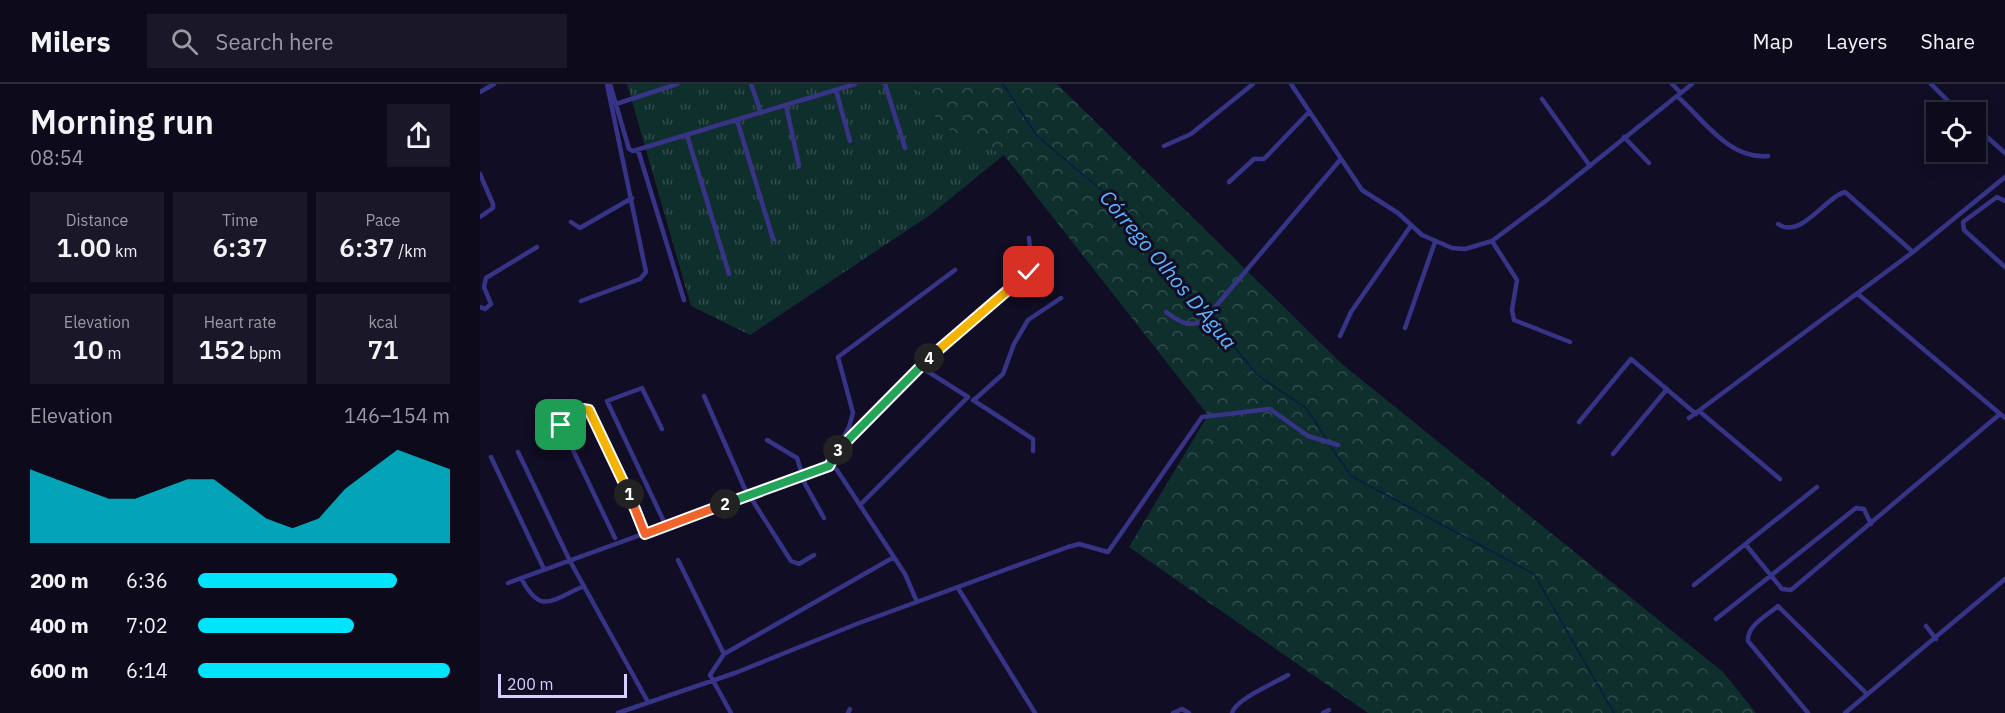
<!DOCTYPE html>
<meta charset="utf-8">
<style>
:root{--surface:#0c0a1b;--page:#1a1828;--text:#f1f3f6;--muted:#9a9aa3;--line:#2c2b3a;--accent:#00e5fb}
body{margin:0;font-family:"IBM Plex Sans",sans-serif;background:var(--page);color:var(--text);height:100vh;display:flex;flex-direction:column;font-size:22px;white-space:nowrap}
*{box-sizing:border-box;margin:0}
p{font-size:20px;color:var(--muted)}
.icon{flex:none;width:33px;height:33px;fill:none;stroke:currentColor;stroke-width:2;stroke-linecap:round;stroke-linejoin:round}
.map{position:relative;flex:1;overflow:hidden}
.panel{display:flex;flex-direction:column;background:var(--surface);width:480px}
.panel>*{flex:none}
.buttons{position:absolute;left:1446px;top:18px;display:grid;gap:12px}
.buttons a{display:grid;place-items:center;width:60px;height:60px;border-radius:0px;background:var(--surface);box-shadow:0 3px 15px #0003,0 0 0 2px var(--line);font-size:30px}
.scale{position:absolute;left:18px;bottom:15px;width:129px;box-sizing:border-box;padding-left:6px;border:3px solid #d5d0ff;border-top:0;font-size:16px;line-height:21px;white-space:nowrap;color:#d5d0ff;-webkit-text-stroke:4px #100d24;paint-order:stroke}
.pin{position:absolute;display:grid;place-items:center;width:51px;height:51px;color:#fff;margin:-26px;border-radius:12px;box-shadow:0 3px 9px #0006}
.km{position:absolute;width:30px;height:30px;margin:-15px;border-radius:50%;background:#222;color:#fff;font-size:16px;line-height:30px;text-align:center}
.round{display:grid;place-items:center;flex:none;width:63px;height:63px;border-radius:0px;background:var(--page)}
.overview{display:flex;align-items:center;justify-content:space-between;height:102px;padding:0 30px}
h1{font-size:33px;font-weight:600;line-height:45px}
.figures{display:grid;grid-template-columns:repeat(3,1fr);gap:9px;height:102px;padding:6px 30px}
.figures div{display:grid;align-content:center;border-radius:0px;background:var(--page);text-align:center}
.figures b{font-size:26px;font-weight:600}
.figures small{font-size:16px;font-weight:400}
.figures p{font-size:16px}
.chart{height:168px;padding:12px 30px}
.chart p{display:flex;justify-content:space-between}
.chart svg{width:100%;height:108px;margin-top:6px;fill:var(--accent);opacity:.7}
ul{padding:0 30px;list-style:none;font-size:20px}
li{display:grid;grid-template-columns:96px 72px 1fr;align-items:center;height:45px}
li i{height:15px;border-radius:8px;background:var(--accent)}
header{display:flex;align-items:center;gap:36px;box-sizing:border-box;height:84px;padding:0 30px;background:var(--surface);border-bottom:2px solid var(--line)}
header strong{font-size:28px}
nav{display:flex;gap:33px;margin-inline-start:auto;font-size:21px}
.search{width:420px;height:54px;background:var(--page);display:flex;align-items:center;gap:15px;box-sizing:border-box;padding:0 21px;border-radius:0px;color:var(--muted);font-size:22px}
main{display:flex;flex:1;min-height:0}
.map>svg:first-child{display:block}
.grass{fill:url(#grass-tufts)}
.forest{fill:url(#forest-crowns)}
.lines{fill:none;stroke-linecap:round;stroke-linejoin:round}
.stream{stroke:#061d44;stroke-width:1.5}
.minor{stroke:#373487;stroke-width:4.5}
.split-1-casing{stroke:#fff;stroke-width:12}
.split-2-casing{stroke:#fff;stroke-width:12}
.split-3-casing{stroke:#fff;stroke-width:12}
.split-4-casing{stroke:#fff;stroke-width:12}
.split-5-casing{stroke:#fff;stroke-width:12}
.split-1{stroke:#f5b400;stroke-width:8}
.split-2{stroke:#f0652b;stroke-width:8}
.split-3{stroke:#22a559;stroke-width:8}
.split-4{stroke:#22a559;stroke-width:8}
.split-5{stroke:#f5b400;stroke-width:8}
.labels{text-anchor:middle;stroke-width:6;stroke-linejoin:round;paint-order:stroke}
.water-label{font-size:21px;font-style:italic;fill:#5eb6ff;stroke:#100d24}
</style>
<header>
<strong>Milers</strong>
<div class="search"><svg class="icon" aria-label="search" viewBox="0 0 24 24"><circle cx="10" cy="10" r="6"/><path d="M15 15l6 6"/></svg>Search here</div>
<nav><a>Map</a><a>Layers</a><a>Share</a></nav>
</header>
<main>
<section class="panel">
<div class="overview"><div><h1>Morning run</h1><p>08:54</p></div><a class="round"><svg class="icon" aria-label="share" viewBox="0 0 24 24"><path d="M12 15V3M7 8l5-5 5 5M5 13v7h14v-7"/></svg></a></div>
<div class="figures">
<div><p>Distance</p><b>1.00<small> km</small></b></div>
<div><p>Time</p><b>6:37</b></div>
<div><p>Pace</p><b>6:37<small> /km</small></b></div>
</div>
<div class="figures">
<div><p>Elevation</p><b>10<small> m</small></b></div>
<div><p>Heart rate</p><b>152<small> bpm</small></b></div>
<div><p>kcal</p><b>71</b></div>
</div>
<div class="chart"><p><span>Elevation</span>146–154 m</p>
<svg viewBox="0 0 160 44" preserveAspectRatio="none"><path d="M0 44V14L10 18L20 22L30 26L40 26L50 22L60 18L70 18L80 26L90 34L100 38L110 34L120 22L130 14L140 6L150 10L160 14V44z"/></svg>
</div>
<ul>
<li><b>200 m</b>6:36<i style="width:79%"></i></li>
<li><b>400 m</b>7:02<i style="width:62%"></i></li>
<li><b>600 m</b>6:14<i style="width:100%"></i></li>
</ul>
</section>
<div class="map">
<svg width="1525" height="629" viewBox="0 0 1525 629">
<defs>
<pattern id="grass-tufts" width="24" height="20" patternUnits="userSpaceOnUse" patternTransform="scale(1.5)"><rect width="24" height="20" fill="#0f2f2d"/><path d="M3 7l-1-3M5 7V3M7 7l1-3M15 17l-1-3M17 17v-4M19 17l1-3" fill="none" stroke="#314c4c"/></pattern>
<pattern id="forest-crowns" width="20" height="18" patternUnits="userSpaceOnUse" patternTransform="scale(1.5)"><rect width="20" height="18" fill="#0f2f2d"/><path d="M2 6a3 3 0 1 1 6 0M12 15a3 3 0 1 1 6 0" fill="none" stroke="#314c4c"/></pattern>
</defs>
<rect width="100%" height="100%" fill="#100d24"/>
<path class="grass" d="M 147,0 L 435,0 L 461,42 L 524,71 L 450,131 L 270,251 L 211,222 Z"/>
<path class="forest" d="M 435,0 L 577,0 L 862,280 L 1243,588 L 1276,629 L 888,629 L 649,463 L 728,331 L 524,71 L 461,42 Z"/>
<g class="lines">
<path class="stream" d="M 523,0 L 557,52 L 631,114 L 679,181 L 736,240 L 777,291 L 826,324 L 847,356
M 849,360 L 871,392 L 1054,490 L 1134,629"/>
<path class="minor" d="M 130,0 L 149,65 L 153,67 L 375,0
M 271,0 L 281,29
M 405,0 L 425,64
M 811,0 L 882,106 L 918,129 L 942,151 L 972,164 L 985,165 L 1012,157 L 1067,116 L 1212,0
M 1192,0 L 1201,9
M 1451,0 L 1479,28
M 356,6 L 370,57
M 0,8 L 14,0
M 1197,12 C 1223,35 1249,76 1288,72
M 1062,15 L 1110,82
M 136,20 L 197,0
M 306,21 L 319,82
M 257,36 L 293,155
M 1496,43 L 1525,69
M 207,51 L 249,190
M 1144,53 L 1169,79
M 684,62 L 711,50 L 773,0
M 158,66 L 204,216
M 0,90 L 13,120 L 13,124 L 0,133
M 749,98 L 774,75 L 784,75 L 829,28
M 1525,117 L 1517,113 L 1483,138 L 1484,146 L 1525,183
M 91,138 L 100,144 L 152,114
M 1298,140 C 1321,156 1345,113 1365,108 L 1433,168
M 1012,157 L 1037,196 L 1032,226 L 1034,236 L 1090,258
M 1378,210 L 1525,334
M 101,217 L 160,195 L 166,188 L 127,0
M 0,223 L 5,225 L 11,220 L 4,203 L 6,194 L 57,163
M 686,228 C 699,238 711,245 725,235 L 860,76
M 925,244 L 955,158
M 860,252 L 871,228 L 930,143
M 224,312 L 264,403 L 311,477 L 319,480 L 334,471
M 493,316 L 553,355 L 553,367
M 494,316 L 523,290 L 534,260 L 548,236 L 581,214
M 1219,327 L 1300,395
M 1209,334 L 1433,168 L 1525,93
M 1099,338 L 1151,275 L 1216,330
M 182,345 L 162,304 L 127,317 L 186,442
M 287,356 L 317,374 L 325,400 L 344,434
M 357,365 L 369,343 L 373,329 L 358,273 L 475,186
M 38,368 L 90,477 L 168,618
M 1133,370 L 1187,305
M 11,373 L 64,485
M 349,382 L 353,372 L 439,282 L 549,188 L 552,183 L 549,154
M 380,421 L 488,313 L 439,282
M 135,454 L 81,341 L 84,332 L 103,325 L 110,328 L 165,450
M 1266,461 L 1302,505 L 1311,506 L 1520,330
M 198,476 L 244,570
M 41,494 C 61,532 71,516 104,502
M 28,499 L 351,382 L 357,386 L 425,490 L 437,518
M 1214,501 L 1337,403
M 478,504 L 555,629
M 1236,535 L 1376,424 L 1384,425 L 1391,440
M 1446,542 L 1456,555
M 138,629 L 255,589 L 379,539 L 588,463 L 599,460 L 628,468 L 722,333 L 790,325 L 828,352 L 858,361
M 251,629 L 230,591 L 244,570 L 414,473
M 368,629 L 370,625
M 693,629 L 702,625 L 709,629
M 752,629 C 756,615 795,599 808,591
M 843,629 L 849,626
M 1328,629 L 1268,557 C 1267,541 1288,531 1298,522 L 1387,610
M 1365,629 L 1525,495"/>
</g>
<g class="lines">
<defs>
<path id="split-1" d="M 81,341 L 84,332 L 103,325 L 109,326 L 149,410"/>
<path id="split-2" d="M 149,410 L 165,450 L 245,420"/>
<path id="split-3" d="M 245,420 L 349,382 L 358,366"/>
<path id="split-4" d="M 358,366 L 449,274"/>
<path id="split-5" d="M 449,274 L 549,188"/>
</defs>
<use href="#split-1" class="split-1-casing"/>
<use href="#split-2" class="split-2-casing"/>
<use href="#split-3" class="split-3-casing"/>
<use href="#split-4" class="split-4-casing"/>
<use href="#split-5" class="split-5-casing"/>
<use href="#split-1" class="split-1"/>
<use href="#split-2" class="split-2"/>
<use href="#split-3" class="split-3"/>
<use href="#split-4" class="split-4"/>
<use href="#split-5" class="split-5"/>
</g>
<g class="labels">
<g class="water-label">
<text transform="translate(688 186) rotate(50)" y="7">Córrego Olhos D'Água</text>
</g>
</g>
</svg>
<div class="buttons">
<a><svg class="icon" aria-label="locate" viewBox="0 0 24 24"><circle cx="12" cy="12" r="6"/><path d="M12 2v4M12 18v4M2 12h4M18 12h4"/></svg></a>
</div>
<div class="scale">200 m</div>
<div class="pin" style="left:81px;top:341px;background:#1e9e55"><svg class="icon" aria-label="arrive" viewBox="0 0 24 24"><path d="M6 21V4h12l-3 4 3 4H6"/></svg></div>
<div class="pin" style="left:549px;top:188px;background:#d93025"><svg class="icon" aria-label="check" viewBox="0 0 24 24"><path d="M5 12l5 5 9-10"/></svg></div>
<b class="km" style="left:149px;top:410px">1</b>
<b class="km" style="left:245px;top:420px">2</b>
<b class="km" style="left:358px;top:366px">3</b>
<b class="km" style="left:449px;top:274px">4</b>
</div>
</main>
